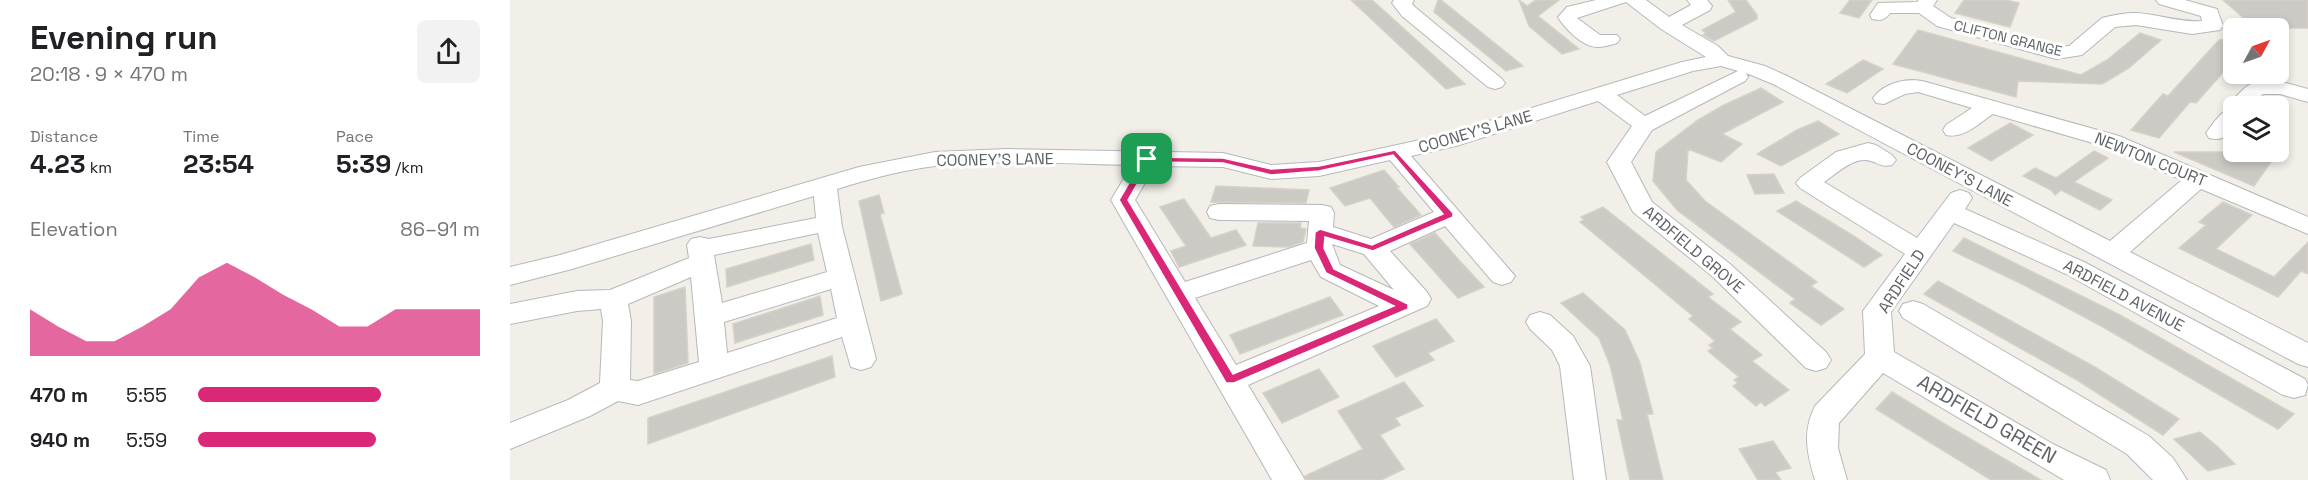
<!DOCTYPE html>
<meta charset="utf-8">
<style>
:root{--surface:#fff;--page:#f2f2f2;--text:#202124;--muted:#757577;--accent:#db2777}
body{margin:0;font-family:"Space Grotesk",sans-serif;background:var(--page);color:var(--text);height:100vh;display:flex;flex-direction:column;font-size:22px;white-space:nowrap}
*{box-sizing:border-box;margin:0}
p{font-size:20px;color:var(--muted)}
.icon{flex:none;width:33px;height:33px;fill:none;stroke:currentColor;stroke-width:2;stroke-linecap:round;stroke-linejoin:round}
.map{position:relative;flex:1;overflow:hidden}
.drawer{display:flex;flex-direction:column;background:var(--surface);width:510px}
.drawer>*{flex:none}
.needle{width:39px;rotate:50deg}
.controls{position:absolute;left:1713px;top:18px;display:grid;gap:12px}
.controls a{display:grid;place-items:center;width:66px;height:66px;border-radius:9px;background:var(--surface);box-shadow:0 3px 9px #0003;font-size:30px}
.pin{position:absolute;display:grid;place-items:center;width:51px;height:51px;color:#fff;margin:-26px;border-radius:12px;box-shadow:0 3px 9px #0006}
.round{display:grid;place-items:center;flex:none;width:63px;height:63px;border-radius:9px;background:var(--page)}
.headline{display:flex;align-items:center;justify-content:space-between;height:102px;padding:0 30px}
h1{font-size:33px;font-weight:700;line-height:45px}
.stats{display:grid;grid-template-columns:repeat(3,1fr);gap:9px;height:102px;padding:6px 30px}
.stats div{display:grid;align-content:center}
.stats b{font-size:26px;font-weight:700}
.stats small{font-size:16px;font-weight:400}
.stats p{font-size:16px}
.chart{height:168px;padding:12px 30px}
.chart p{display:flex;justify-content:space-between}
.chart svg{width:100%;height:108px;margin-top:6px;fill:var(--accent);opacity:.7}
ul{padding:0 30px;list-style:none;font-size:20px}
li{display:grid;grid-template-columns:96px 72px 1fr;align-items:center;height:45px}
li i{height:15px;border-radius:8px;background:var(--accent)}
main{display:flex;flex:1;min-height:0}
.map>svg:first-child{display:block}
.building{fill:#cccac5;stroke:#d6d1c6;stroke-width:1.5}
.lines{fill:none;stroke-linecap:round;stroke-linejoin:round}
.minor-casing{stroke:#b5b8bc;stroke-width:2}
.minor{fill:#fff;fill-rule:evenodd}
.route{fill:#db2777;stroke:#fff;stroke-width:1.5;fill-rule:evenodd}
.labels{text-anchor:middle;stroke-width:6;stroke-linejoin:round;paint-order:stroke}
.far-street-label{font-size:14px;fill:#5f6368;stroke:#fff}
.street-label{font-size:16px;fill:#5f6368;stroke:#fff}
.near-street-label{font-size:20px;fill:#5f6368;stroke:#fff}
</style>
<main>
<section class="drawer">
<div class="headline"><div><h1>Evening run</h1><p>20:18 · 9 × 470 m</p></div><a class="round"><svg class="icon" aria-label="share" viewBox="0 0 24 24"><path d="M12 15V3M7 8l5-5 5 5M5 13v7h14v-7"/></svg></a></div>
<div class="stats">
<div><p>Distance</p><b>4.23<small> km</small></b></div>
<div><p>Time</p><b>23:54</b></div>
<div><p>Pace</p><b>5:39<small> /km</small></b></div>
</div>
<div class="chart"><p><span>Elevation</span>86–91 m</p>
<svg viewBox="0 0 160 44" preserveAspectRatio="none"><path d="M0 44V25L10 32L20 38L30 38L40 32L50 25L60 12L70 6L80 12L90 19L100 25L110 32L120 32L130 25L140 25L150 25L160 25V44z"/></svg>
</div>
<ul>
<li><b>470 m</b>5:55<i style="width:65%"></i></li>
<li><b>940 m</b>5:59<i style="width:63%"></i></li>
</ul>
</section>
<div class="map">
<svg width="1798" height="480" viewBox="0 0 1798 480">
<rect width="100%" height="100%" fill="#f1efe8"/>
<path class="building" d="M 841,0 L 862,0 L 955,84 L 936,89 Z
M 928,0 L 931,0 L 1013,66 L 996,71 L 924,12 Z
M 1009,0 L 1017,6 L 1026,0 L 1049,0 L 1028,16 L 1069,49 L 1052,54 L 1019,26 Z
M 1218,0 L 1236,0 L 1247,15 L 1247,19 L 1204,41 L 1193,35 L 1196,33 L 1192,30 L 1226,12 Z
M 1340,0 L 1362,0 L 1349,18 L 1330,13 Z
M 1454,0 L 1496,0 L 1509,3 L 1500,27 L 1445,13 Z
M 1713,0 L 1798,0 L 1798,28 L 1745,28 Z
M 1408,30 L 1571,75 L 1597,60 L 1630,33 L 1651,40 L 1619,68 L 1592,84 L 1508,81 L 1506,97 L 1383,64 Z
M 1724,38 L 1724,60 L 1686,103 L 1680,102 L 1649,138 L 1621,130 L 1653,94 L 1658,96 L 1709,40 Z
M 1353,60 L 1373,69 L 1337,93 L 1316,84 Z
M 1251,88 L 1273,102 L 1212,134 L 1232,144 L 1211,162 L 1178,149 L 1176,180 L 1195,201 L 1307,282 L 1301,286 L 1334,309 L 1311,325 L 1280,303 L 1285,299 L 1167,210 L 1143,181 L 1146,152 L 1188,120 L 1214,105 Z
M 1308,121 L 1329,134 L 1271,166 L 1247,154 L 1287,130 Z
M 1500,123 L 1523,135 L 1481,161 L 1458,148 Z
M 1584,151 L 1598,158 L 1564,182 L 1602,200 L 1590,210 L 1551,190 L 1545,195 L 1541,190 L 1513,176 L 1525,168 L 1546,178 Z
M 1664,152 L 1768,152 L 1744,186 Z
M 874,170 L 889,187 L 887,188 L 911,215 L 884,227 L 860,198 L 835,206 L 820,188 Z
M 1264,174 L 1274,193 L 1245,194 L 1237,175 Z
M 706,186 L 751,188 L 799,190 L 796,203 L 701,202 Z
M 369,195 L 374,213 L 370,214 L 392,294 L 371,301 L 349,201 Z
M 674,199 L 701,238 L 726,230 L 736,245 L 669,267 L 661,251 L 676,246 L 650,207 Z
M 1286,201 L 1342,235 L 1372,255 L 1354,267 L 1267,211 Z
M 1713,202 L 1742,215 L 1706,249 L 1764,277 L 1798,242 L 1798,274 L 1791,271 L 1768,297 L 1669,248 L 1696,225 L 1689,222 Z
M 1093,207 L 1203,294 L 1198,297 L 1231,322 L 1220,329 L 1252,355 L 1242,361 L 1279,390 L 1255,406 L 1251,402 L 1246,406 L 1223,386 L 1228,383 L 1224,380 L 1229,377 L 1198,351 L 1203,348 L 1199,345 L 1205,341 L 1179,319 L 1183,316 L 1070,222 L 1074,220 L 1071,217 Z
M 748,223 L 791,223 L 790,228 L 796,229 L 793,242 L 778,247 L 743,246 Z
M 925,233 L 948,259 L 974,287 L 948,298 L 900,244 Z
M 1454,238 L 1610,315 L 1784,414 L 1768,429 L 1593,327 L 1514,285 L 1443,251 Z
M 301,244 L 304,260 L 217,287 L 216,269 Z
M 1428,281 L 1583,366 L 1669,419 L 1653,435 L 1567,380 L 1414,294 Z
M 175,287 L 178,363 L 144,374 L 144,297 Z
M 1073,293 L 1115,330 L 1130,363 L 1143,414 L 1137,414 L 1153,480 L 1120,480 L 1107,420 L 1113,420 L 1100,365 L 1089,338 L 1051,303 Z
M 310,296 L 313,315 L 225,343 L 223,324 Z
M 820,297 L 833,315 L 730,354 L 720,335 Z
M 926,319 L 944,341 L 918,353 L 924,360 L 886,377 L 863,346 Z
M 322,356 L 325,377 L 138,444 L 138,418 Z
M 809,369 L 829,397 L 772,423 L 753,393 Z
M 894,382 L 913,406 L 885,418 L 890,425 L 870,435 L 894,469 L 871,480 L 797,480 L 795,476 L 853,449 L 828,411 Z
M 1382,392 L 1438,426 L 1531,480 L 1481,480 L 1366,409 Z
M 1690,432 L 1708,447 L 1725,464 L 1698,471 L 1664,439 Z
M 1263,441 L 1281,468 L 1265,472 L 1271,480 L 1248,480 L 1229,449 Z"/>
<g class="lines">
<defs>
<path id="minor" d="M 884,0 L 904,0 L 902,4 L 906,8 L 992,79 L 995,83 L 992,87 L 985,89 L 978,87 L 892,16 L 882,3 Z
M 1086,0 L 1136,0 L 1159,17 L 1181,5 L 1177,0 L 1197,0 L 1202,6 L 1200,10 L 1172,25 L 1208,46 L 1218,56 L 1255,66 L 1277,76 L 1600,241 L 1672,180 L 1593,146 L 1483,114 C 1469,123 1454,139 1436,135 L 1433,130 L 1436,125 L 1462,108 L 1408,92 L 1395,94 L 1374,104 L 1366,103 L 1363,98 C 1374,82 1399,77 1416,82 L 1609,136 L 1798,217 L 1798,234 L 1691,189 L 1620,252 L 1798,343 L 1798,367 L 1788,364 L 1263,84 L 1236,73 L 1238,77 L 1235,81 L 1142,130 L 1121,162 L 1142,202 L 1220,264 L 1316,352 L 1321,360 L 1316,368 L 1306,371 L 1296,368 L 1202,276 L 1123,212 L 1097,162 L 1122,126 L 1088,101 L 946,146 L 901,156 L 1005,276 L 1001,282 L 992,285 L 983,282 L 935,226 L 880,251 L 917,292 L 921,299 L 917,306 L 738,385 L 795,480 L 762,480 L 601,200 L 622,165 C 557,164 490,159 425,166 C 392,170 359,179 327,189 L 332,227 L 366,359 L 361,367 L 351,370 L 341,367 L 332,337 L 128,405 L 108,401 L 80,416 L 0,449 L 0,423 L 58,400 L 90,383 L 93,321 L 91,309 L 67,311 L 0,324 L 0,304 L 67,291 L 100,290 L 179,258 L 177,245 L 181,239 L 190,237 L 199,239 L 306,218 L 304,196 L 62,269 L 0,285 L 0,267 L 50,255 L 349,167 L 425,152 L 497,149 L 713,153 L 761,165 L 809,162 L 933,135 L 1172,62 L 1196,57 L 1151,29 L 1116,2 L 1067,18 L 1090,35 L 1107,35 L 1110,39 L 1107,43 C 1101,45 1093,47 1087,47 C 1073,47 1054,28 1048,17 L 1057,7 ZM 1211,66 L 1228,71 L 1135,116 L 1107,95 L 1183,71 ZM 880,160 L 924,212 L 861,239 L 823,227 L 824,213 L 821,207 L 812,205 L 709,204 L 700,206 L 697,212 L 700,218 L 709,220 L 799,221 L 797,243 L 675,282 L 625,200 L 645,166 L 713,167 L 761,179 L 809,176 ZM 308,233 L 317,272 L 212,303 L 204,255 ZM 822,244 L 854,254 L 884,290 L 830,265 ZM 801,260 L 811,277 L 869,306 L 726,365 L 685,298 ZM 181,277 L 189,362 L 128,381 L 120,380 L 121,321 L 118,304 ZM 321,289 L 327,318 L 217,353 L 214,322 Z
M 1409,0 L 1427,0 L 1423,6 L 1441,18 L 1546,47 L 1559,46 L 1592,18 C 1603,15 1615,13 1626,13 C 1648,14 1670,23 1692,21 L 1691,16 L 1649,4 L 1646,0 L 1675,0 L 1707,9 L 1713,26 L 1710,30 L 1682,34 L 1626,25 L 1605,27 L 1572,55 L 1546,59 L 1427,26 L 1409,13 L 1380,13 C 1375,20 1371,21 1362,19 L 1360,15 L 1368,3 L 1407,2 Z
M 1748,81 L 1772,82 L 1798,89 L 1798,102 L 1770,94 L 1753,94 L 1741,106 L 1724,106 L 1724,128 C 1716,137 1711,141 1699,138 L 1696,133 C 1702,125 1711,111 1721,108 L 1719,106 C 1726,96 1736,84 1748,81 Z
M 1358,143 L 1366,145 L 1382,155 L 1386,160 L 1382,165 C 1368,168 1366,160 1355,160 C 1340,160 1326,174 1314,182 L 1407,238 L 1441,193 L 1450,190 L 1459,193 L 1462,198 L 1455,209 L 1574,262 L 1795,379 L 1798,385 L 1795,395 L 1784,398 L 1773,395 L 1556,274 L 1444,223 L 1381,312 L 1384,352 L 1543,444 L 1596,470 L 1600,480 L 1554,480 L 1373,373 L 1329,423 L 1328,448 L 1337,480 L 1305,480 C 1297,454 1292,432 1305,406 L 1355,354 L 1353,311 L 1395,254 L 1290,188 L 1286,183 L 1290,178 L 1326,152 Z
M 1403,301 L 1413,304 L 1639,436 L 1663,458 L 1677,480 L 1643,480 L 1617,454 L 1393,318 L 1389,311 L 1393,304 Z
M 1030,312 L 1040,315 L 1063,336 L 1080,366 L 1096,480 L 1064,480 L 1050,366 L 1042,350 L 1020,329 L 1016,322 L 1020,315 Z"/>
</defs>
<use href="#minor" class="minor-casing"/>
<use href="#minor" class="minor"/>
</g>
<path class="route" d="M 885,150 L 943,213 L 943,217 L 863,251 L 815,237 L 814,248 L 824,269 L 898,304 L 898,309 L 724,383 L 716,383 L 609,200 L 634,157 L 713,158 L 761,169 L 809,166 ZM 883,155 L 933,214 L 862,245 L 810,229 L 805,232 L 804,248 L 816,273 L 884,306 L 723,374 L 618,200 L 640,162 L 713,163 L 761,175 L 809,171 Z"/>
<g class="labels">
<g class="far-street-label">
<text transform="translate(1498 38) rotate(14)" y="5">CLIFTON GRANGE</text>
</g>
<g class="street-label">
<text transform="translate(965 131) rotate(-16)" y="6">COONEY'S LANE</text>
<text transform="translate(485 159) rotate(-1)" y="6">COONEY'S LANE</text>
<text transform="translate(1641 159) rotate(22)" y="6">NEWTON COURT</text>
<text transform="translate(1450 174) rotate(28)" y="6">COONEY'S LANE</text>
<text transform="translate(1184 249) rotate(40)" y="6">ARDFIELD GROVE</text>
<text transform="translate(1391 281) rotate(-57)" y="6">ARDFIELD</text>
<text transform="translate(1614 295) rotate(28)" y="6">ARDFIELD AVENUE</text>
</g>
<g class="near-street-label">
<text transform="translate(1477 419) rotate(30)" y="7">ARDFIELD GREEN</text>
</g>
</g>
</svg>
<div class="controls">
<a><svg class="needle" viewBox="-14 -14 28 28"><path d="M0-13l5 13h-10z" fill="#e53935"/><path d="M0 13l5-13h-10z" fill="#757577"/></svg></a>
<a><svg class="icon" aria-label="layers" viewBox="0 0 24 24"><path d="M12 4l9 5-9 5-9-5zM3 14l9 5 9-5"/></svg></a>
</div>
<div class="pin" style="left:637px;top:159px;background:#1e9e55"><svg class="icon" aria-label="arrive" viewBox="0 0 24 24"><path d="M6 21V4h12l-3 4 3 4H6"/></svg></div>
</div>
</main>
